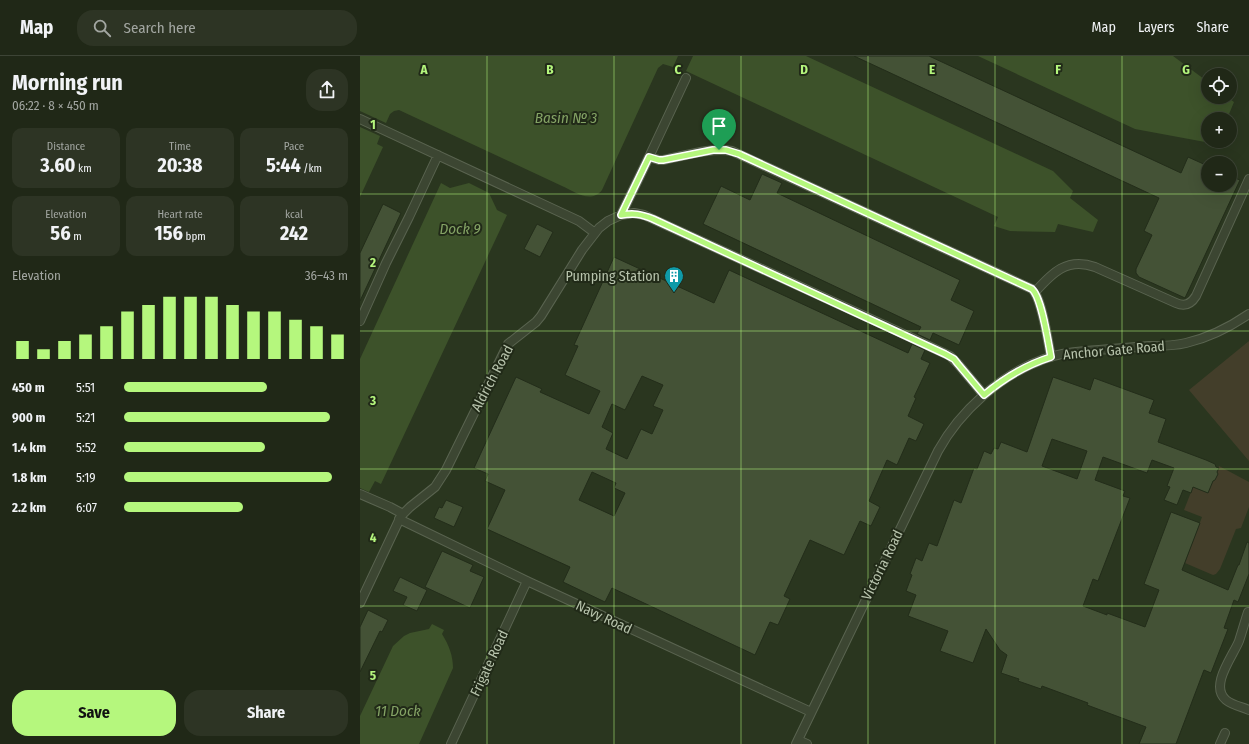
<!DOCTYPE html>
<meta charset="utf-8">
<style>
:root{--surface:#202817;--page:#2d3424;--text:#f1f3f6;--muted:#a2a6a1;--line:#3d4436;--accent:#b5f77d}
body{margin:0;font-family:"Fira Sans Condensed",sans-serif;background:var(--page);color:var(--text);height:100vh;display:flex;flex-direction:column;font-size:15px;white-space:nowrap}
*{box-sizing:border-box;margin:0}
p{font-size:13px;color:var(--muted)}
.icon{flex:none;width:22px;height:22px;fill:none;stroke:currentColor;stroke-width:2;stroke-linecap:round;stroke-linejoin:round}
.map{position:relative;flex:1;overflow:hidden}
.details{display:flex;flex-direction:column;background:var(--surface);width:360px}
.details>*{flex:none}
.buttons{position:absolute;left:841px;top:12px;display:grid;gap:8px}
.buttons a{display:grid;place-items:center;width:36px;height:36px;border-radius:50%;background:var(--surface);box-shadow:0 4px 16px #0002,0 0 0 1px var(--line);font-size:20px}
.pin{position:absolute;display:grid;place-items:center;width:34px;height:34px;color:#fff;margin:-41px -17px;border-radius:50% 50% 50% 0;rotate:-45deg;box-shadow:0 0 4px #0007}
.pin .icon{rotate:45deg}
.round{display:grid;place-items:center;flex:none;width:42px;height:42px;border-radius:16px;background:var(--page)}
.summary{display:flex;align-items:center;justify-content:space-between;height:68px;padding:0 12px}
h1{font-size:22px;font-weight:700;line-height:30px}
.metrics{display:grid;grid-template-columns:repeat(3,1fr);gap:6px;height:68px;padding:4px 12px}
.metrics div{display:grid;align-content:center;border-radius:10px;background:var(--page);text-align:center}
.metrics b{font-size:20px;font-weight:700}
.metrics small{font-size:11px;font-weight:400}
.metrics p{font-size:11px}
.chart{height:112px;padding:8px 12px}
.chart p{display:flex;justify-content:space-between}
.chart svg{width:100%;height:72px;margin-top:4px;stroke:var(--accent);stroke-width:6}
.button{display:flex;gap:8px;margin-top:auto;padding:8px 12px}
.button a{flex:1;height:46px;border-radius:16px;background:var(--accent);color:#111;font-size:16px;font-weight:700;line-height:46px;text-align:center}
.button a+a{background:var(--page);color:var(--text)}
ul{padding:0 12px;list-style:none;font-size:13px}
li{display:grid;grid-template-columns:64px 48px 1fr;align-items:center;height:30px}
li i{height:10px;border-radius:5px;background:var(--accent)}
header{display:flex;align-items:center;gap:24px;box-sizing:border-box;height:56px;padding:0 20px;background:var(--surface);border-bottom:1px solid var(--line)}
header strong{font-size:19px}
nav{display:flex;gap:22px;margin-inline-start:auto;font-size:14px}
.search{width:280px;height:36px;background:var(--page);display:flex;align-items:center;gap:10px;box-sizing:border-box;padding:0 14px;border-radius:16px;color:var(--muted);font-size:15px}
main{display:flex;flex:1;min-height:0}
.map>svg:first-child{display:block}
.green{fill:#433e2a}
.water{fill:#3d522a}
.building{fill:#445236;stroke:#232d1a;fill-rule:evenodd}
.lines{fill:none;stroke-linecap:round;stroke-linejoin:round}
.service-casing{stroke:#5a6450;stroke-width:10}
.service{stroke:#3c4632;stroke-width:8}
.route-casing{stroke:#fff;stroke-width:8}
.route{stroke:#b5f77d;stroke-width:5}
.grid{fill:none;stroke:#b5f77d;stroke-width:1;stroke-opacity:0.55}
.labels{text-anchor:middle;stroke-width:4;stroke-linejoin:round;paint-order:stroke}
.poi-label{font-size:14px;fill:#b7c3ac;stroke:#212a18;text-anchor:end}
.street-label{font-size:14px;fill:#b7c3ac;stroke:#212a18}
.water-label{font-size:15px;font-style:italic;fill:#84a365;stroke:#212a18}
.grid-label{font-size:13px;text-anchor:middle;font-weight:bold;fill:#b5f77d;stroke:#212a18;stroke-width:4;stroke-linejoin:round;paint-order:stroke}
</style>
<header>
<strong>Map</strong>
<div class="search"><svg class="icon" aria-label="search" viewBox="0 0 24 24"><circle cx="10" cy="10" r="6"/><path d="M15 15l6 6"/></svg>Search here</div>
<nav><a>Map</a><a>Layers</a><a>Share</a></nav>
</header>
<main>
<section class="details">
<div class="summary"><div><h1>Morning run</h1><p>06:22 · 8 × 450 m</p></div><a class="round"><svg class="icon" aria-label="share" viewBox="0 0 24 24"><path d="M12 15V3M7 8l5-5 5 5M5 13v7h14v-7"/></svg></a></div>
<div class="metrics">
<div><p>Distance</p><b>3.60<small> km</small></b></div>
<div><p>Time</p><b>20:38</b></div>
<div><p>Pace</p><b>5:44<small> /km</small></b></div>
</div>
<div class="metrics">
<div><p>Elevation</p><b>56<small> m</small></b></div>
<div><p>Heart rate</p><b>156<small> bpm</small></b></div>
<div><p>kcal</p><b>242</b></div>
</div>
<div class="chart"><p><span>Elevation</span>36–43 m</p>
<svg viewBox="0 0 160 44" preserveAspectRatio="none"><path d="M5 44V33M15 44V38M25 44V33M35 44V29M45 44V24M55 44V15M65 44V11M75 44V6M85 44V6M95 44V6M105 44V11M115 44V15M125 44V15M135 44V20M145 44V24M155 44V29"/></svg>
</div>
<ul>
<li><b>450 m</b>5:51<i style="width:64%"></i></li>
<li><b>900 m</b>5:21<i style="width:92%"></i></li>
<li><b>1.4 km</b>5:52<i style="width:63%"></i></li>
<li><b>1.8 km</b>5:19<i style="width:93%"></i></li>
<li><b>2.2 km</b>6:07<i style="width:53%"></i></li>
</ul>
<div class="button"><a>Save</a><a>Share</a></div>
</section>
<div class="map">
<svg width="889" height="688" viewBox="0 0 889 688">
<rect width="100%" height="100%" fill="#2a361f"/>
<path class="green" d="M 889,285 L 889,405 L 829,334 Z
M 859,410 L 889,426 L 889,451 L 881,472 L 876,473 L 860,513 L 856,518 L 853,519 L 825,507 L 842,461 L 824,454 L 833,431 L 848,437 L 853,425 L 855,423 L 858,418 L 857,416 Z"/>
<path class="water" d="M 0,0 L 318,0 L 313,11 L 303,8 L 298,12 L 242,134 C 231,148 215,136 202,130 L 39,54 L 34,55 L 30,58 L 26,67 L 0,55 Z
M 333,0 L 446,0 L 693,115 L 713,135 L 710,142 L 738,164 L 733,176 L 698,168 L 695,176 L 650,175 L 634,170 L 638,161 L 326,15 Z
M 618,0 L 813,0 L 848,26 L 848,41 L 867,41 L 874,46 L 867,63 L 848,63 L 848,85 L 857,85 L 856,88 L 775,73 Z
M 0,71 L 20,80 L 17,88 L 23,91 L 0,141 Z
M 81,127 L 90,132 L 109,127 L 129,137 L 137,154 L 147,159 L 21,428 L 15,425 L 9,436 L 0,432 L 0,303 Z
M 72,568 L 84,574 L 82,578 C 89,589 93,600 93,612 L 59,688 L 0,688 L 0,660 L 33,590 L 44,580 L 50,577 L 69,573 Z"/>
<path class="building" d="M 494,0 L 569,0 L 821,117 L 828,101 L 848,110 L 848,129 L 870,129 L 870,120 L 880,124 L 825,242 L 779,221 L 776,217 L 776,213 L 792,179 L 784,175 L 799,142 Z
M 402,118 L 422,127 L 417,137 L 600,224 L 591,244 L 614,255 L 599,289 L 573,277 L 570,284 L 557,278 L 561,271 L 343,168 L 361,130 L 390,144 Z
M 23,148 L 41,157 L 0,245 L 0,197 Z
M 177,168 L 193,176 L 180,201 L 164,193 Z
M 254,201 L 354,247 L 369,214 L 548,297 L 552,288 L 565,294 L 561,303 L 570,307 L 554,341 L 556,342 L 548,360 L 564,368 L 556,385 L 549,382 L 537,409 L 527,404 L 509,445 L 520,451 L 511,470 L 500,465 L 484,499 L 450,484 L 424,540 L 430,543 L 418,569 L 410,566 L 395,599 L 252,532 L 245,546 L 203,526 L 210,511 L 127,473 L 145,434 L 125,425 L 128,418 L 114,412 L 156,321 L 182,333 L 180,336 L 229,358 L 240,335 L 205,319 L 218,290 L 214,289 ZM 282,320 L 303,329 L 293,350 L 303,354 L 292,378 L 281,373 L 267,403 L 246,393 L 253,377 L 242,371 L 252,348 L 265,354 ZM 232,416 L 256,427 L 254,432 L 265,437 L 254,460 L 219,444 Z
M 693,321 L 730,334 L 734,322 L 794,344 L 789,357 L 806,363 L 798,386 L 846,404 L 855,408 L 856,411 L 859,412 L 857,416 L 858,418 L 855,424 L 853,425 L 848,437 L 833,431 L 831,437 L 823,434 L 817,449 L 804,444 L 810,431 L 807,430 L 814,412 L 792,404 L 787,417 L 743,401 L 735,424 L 765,435 L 763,440 L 770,442 L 738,525 L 733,523 L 723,550 L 747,559 L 747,557 L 785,571 L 799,534 L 784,528 L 811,456 L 840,467 L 822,514 L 868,534 L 878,509 L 879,509 L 887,486 L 889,487 L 889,518 L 878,546 L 874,544 L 864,572 L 868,573 L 851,617 L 844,614 L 816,688 L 779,688 L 786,671 L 727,649 L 728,647 L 682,630 L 681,633 L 658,625 L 659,623 L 641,617 L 647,599 L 640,594 L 626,573 L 613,607 L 580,595 L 588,575 L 548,560 L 556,539 L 546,535 L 552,519 L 550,518 L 556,502 L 562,505 L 569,487 L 577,490 L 594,444 L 601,447 L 614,412 L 617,413 L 624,395 L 631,398 L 634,392 L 638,393 L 641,386 L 667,396 ZM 692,383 L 727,395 L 717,423 L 682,410 Z
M 86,444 L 103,451 L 94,471 L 74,462 L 79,451 L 82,452 Z
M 82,495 L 113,509 L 110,515 L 124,521 L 110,552 L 65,531 Z
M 40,521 L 67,534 L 57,555 L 43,549 L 47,541 L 33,535 Z
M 8,554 L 28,564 L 22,576 L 20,575 L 0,616 L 0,571 Z"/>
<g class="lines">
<defs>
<path id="service" d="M 0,63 L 219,165 L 235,177
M 289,101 L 326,22
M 261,159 L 289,101 L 299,104 L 303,104 C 325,100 350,91 372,95 L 672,233 C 682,242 688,286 691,301
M 675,236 C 692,217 707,201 735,211 L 816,247 C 825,251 831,248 836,240 L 889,123
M 0,265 L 26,207 L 49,161 L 78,99
M 0,438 L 30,451 L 43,458
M 39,463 L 167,525 L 451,656
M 0,547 L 41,460 L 50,451 L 75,431 L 86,414 L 148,288 L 176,266 L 181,260 L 222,194 L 239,172 L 248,165 L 261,159 L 274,157 L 284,159 L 535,274 L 590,300 L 598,308 L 624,339
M 888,556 C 885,565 882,576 879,585 C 873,600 849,630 866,644 C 872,649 882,651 889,654
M 438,684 L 447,688
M 91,688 L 167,525
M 436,688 L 578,395 C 600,355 640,319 684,303 C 697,298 712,296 726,295 C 747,293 768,292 789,290 C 801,290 814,290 826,287 C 848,282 870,271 889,258
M 860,688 L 865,677"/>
</defs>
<use href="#service" class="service-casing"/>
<use href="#service" class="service"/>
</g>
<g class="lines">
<defs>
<path id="route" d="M 353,94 L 366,94 L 379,98 L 672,233 C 682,242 688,286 691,301 C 666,309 643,323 624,339 L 598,308 L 594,303 L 585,298 L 293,163 C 281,158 274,157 261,159 L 289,101 L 299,104 L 303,104 Z"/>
</defs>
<use href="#route" class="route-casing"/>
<use href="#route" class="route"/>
</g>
<path class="grid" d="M 127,0 L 127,688M 254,0 L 254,688M 381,0 L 381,688M 508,0 L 508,688M 635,0 L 635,688M 762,0 L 762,688M 0,138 L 889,138M 0,275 L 889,275M 0,413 L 889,413M 0,550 L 889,550"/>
<defs>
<symbol id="building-pin" viewBox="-11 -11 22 30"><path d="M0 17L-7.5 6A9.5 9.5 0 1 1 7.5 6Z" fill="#0f9aa8" stroke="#212a18"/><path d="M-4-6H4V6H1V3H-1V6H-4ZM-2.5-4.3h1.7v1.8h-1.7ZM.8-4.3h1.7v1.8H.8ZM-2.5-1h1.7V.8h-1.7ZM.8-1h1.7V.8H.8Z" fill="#fff"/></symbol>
</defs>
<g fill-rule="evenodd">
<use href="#building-pin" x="303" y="209" width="22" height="30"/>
</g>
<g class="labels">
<g class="poi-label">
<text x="300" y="225">Pumping Station</text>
</g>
<g class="street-label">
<text transform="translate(754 294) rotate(-5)" y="5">Anchor Gate Road</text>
<text transform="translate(132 322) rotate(-62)" y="5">Aldrich Road</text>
<text transform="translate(522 509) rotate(-64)" y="5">Victoria Road</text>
<text transform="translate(244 561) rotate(25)" y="5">Navy Road</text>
<text transform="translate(129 607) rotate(-65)" y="5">Frigate Road</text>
</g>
<g class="water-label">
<text x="206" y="67">Basin № 3</text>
<text x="100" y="178">Dock 9</text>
<text x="38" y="660">11 Dock</text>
</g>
</g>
<g class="grid-label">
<text x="64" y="18">A</text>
<text x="190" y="18">B</text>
<text x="318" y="18">C</text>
<text x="444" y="18">D</text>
<text x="572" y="18">E</text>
<text x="698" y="18">F</text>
<text x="826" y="18">G</text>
<text x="13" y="73">1</text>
<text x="13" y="211">2</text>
<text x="13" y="349">3</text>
<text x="13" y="486">4</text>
<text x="13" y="624">5</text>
</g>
</svg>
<div class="buttons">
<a><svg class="icon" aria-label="locate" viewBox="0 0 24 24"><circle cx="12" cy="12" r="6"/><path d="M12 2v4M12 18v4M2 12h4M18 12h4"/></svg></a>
<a>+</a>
<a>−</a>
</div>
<div class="pin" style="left:359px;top:94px;background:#1e9e55"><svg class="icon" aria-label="arrive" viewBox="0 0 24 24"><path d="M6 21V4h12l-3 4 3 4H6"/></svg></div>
</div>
</main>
